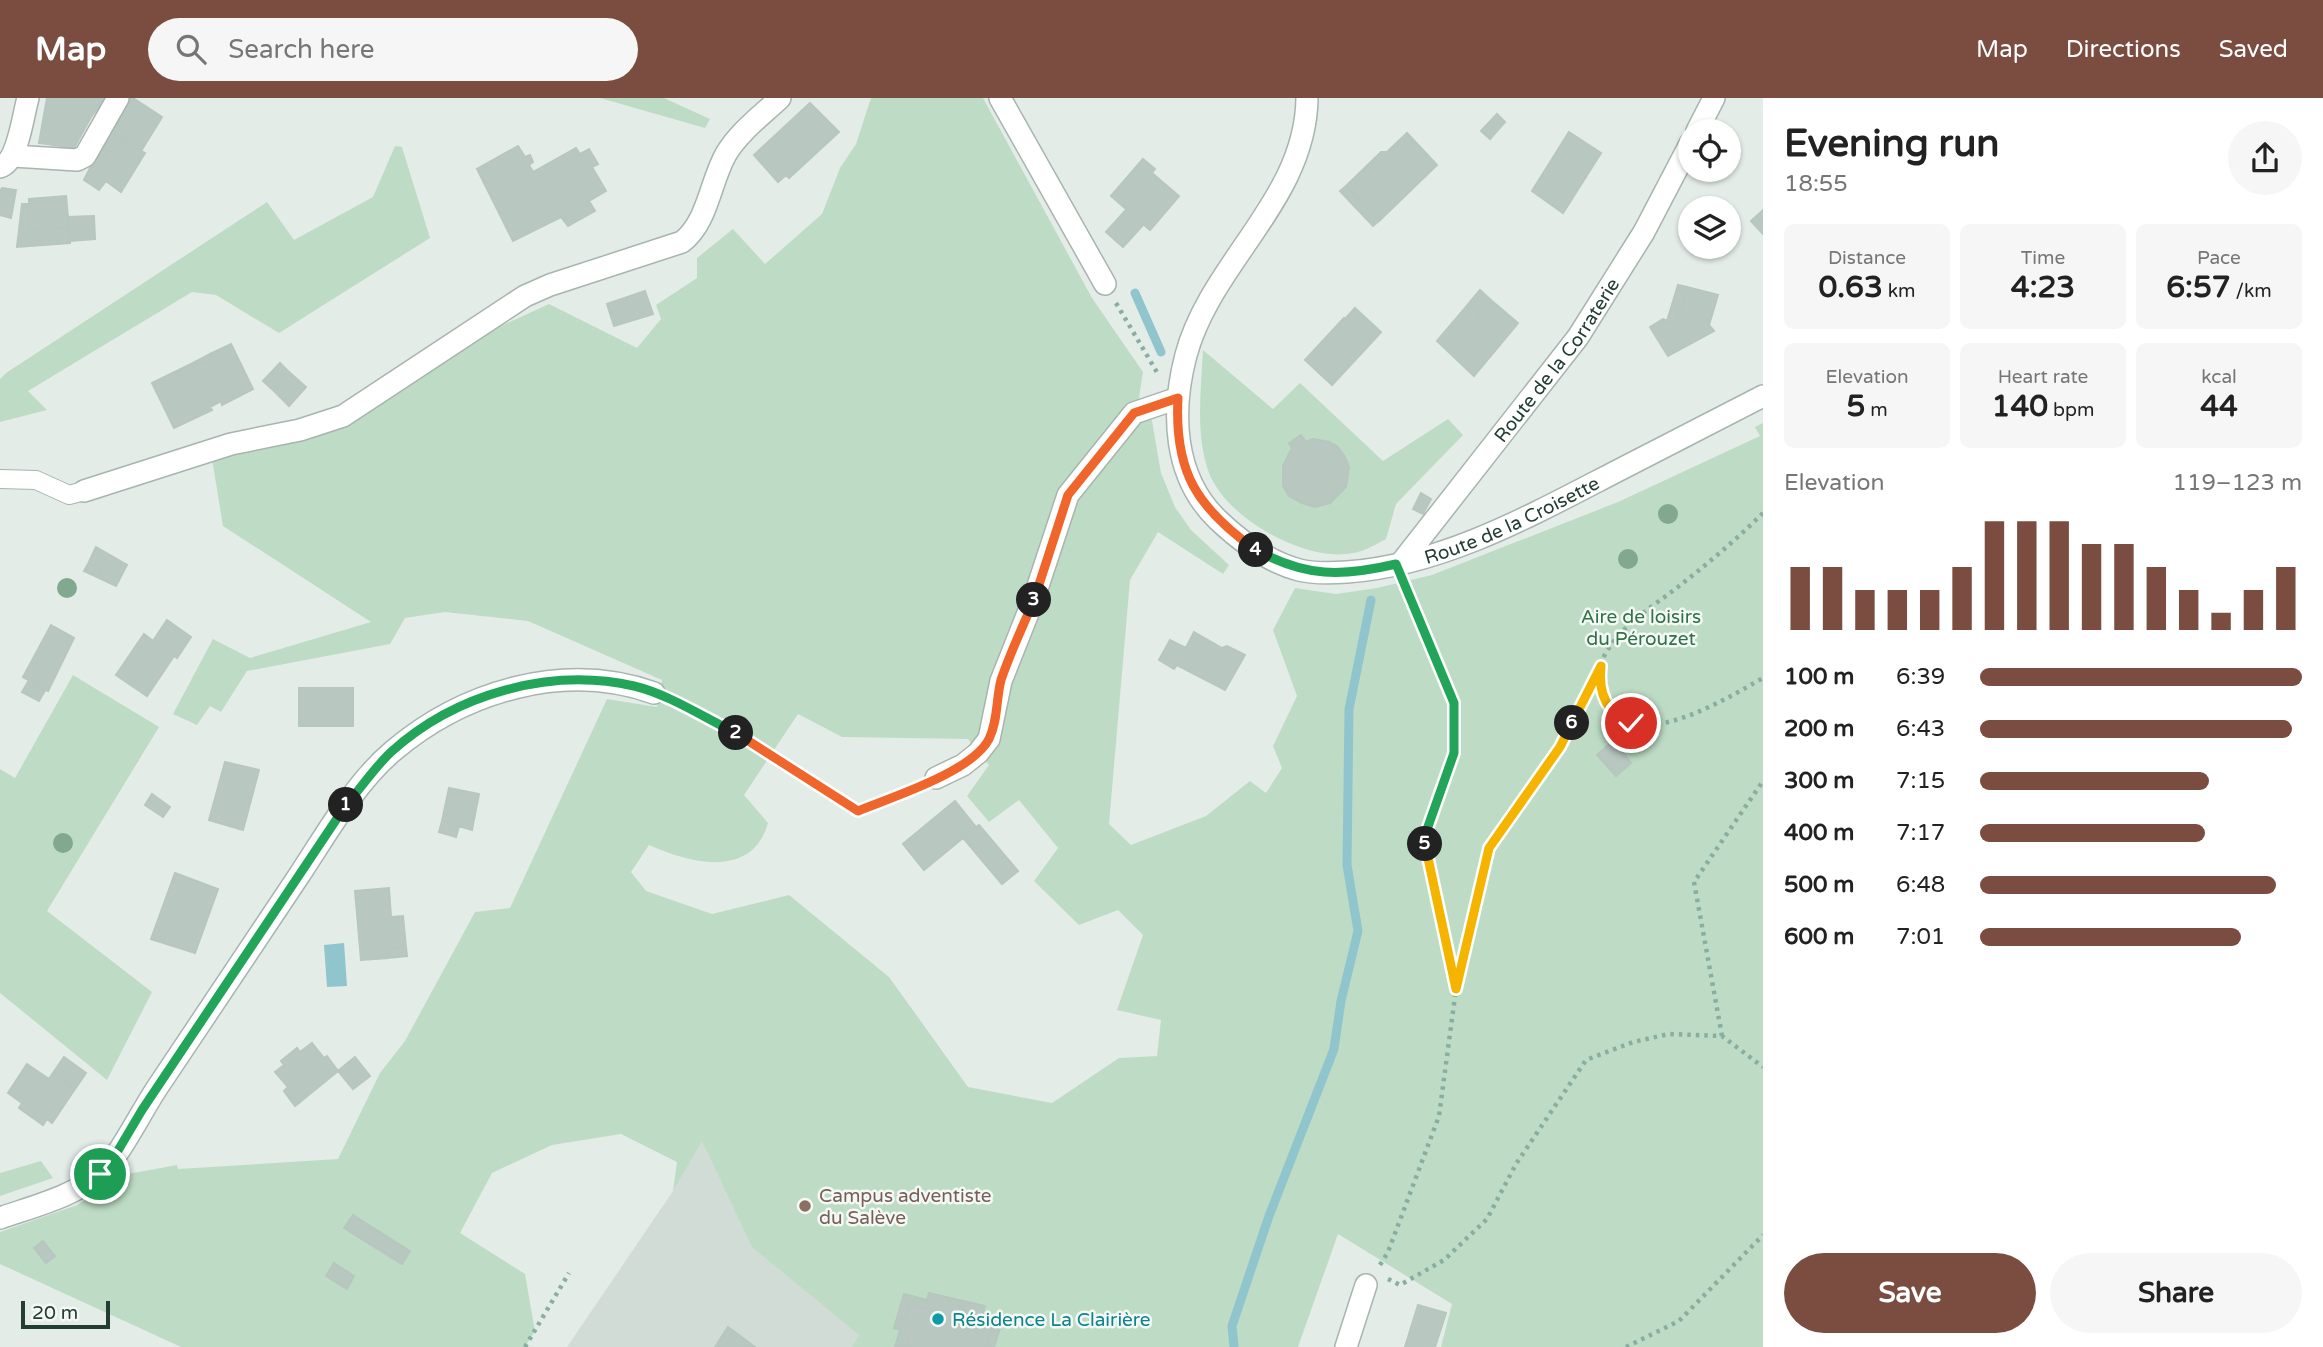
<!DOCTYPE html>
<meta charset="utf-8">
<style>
:root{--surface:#fff;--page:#f6f6f6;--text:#222;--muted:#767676;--accent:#7b4d41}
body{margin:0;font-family:"Varela Round",sans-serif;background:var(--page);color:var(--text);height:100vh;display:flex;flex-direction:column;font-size:26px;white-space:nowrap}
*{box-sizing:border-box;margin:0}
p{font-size:23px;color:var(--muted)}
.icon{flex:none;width:38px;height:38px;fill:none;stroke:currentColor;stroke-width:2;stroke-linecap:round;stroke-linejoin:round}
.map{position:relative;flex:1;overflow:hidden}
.details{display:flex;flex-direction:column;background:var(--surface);width:560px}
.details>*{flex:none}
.buttons{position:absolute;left:1678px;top:21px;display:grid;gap:14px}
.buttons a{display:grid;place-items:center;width:63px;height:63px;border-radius:50%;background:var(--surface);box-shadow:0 2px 5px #0004;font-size:35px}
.scale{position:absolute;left:21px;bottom:18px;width:89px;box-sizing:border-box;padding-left:7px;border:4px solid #243d35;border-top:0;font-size:19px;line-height:24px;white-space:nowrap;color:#243d35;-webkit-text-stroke:5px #f4f9f6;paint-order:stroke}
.pin{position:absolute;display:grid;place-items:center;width:60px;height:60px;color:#fff;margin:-30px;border:4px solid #fff;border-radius:50%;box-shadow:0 2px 7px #0007}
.km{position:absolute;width:35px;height:35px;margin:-18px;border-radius:50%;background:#222;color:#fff;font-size:19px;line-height:35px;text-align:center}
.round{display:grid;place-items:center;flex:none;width:74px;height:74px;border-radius:37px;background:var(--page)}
.headline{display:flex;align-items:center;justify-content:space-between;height:119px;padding:0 21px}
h1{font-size:38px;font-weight:700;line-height:52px}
.metrics{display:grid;grid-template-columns:repeat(3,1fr);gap:10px;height:119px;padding:7px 21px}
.metrics div{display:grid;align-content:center;border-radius:10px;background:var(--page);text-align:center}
.metrics b{font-size:30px;font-weight:700}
.metrics small{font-size:19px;font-weight:400}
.metrics p{font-size:19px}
.chart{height:196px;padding:14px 21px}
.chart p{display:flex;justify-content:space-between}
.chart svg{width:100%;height:126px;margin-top:7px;stroke:var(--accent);stroke-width:6}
.cta{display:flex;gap:14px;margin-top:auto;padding:14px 21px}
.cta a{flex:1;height:80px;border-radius:42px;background:var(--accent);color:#fff;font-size:28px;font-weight:700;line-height:80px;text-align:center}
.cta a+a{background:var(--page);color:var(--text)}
ul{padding:0 21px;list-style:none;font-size:23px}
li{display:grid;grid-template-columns:112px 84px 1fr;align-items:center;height:52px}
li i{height:18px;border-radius:9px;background:var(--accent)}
header{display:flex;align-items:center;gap:42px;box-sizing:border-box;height:98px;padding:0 35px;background:var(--accent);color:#fff}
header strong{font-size:33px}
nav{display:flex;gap:38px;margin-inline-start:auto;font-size:24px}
.search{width:490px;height:63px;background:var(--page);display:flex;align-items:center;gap:18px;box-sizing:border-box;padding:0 24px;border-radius:38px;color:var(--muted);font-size:26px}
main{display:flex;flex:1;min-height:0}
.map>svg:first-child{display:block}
.built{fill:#d2dcd7}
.green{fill:#bedcc5;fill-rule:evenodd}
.water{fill:#90c5cd}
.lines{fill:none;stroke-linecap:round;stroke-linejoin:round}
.stream{stroke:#90c5cd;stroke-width:9}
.building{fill:#b9c7c1;stroke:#b7c6bf;stroke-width:2}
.service-casing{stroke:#a7b4af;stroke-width:20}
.minor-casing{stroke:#a7b4af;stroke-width:24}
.tertiary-casing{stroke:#a7b4af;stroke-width:24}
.path{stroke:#87aea0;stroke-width:4.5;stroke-dasharray:3.5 5;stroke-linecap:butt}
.service{stroke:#fff;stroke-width:18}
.minor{stroke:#fff;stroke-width:21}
.tertiary{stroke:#fff;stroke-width:21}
.tree{fill:#82a890}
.split-1-casing{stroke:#fff;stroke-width:14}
.split-2-casing{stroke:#fff;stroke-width:14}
.split-3-casing{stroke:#fff;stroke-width:14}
.split-4-casing{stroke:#fff;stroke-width:14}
.split-5-casing{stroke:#fff;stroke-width:14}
.split-6-casing{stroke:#fff;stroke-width:14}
.split-7-casing{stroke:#fff;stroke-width:14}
.split-1{stroke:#22a559;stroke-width:9}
.split-2{stroke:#22a559;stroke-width:9}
.split-3{stroke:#f0652b;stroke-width:9}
.split-4{stroke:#f0652b;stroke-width:9}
.split-5{stroke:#22a559;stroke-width:9}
.split-6{stroke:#f5b400;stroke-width:9}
.split-7{stroke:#f5b400;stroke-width:9}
.education-dot{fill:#8d6e63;stroke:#f4f9f6;stroke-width:2.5}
.culture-dot{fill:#0f9aa8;stroke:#f4f9f6;stroke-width:2.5}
.labels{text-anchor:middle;stroke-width:5;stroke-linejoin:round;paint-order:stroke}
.street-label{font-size:19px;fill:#243d35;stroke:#f4f9f6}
.park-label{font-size:19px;fill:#317148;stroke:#f4f9f6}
.education-label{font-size:19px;fill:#785e54;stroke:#f4f9f6;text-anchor:start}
.culture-label{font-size:19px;fill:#0d838f;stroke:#f4f9f6;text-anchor:start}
</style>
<header>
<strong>Map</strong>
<div class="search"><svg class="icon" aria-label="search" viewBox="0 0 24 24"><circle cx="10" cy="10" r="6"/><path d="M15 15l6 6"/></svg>Search here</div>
<nav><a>Map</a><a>Directions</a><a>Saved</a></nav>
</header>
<main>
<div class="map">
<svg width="1763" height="1249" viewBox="0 0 1763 1249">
<rect width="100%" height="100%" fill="#e4ece8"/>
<path class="built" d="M 748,959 L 1082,1249 L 567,1249 L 673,1093 Z"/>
<path class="green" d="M 600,0 L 664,0 L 710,21 L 705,30 Z
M 871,0 L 983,0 L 1092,200 L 1143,274 L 1139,300 L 1152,323 L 1161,375 L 1175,409 L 1191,432 L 1229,467 L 1223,476 L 1158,434 L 1130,482 L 1109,726 L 1131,747 L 1206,718 L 1250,683 L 1266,695 L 1282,670 L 1273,648 L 1297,598 L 1273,532 L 1295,490 L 1336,496 L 1377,490 L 1432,477 L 1618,404 L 1760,338 L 1755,329 L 1763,325 L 1763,1249 L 1441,1249 L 1452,1206 L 1338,1136 L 1298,1249 L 852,1249 L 859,1237 L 752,1149 L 702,1043 L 673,1093 L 677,1064 L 621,1036 L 552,1047 L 492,1075 L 460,1135 L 525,1176 L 535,1233 L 525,1249 L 181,1249 L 0,1166 L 0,1134 L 77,1107 L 128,1076 L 177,1067 L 178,1071 L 338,1061 L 380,975 L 405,943 L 475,814 L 510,810 L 607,601 L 657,609 L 662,582 L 528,523 L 445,514 L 405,520 L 390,546 L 247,573 L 221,614 L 210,608 L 197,627 L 173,616 L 213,541 L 250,560 L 371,524 L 223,428 L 212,361 L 312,338 L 353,325 L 481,237 L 549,206 L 637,250 L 661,221 L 656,207 L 697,180 L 697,160 L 733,131 L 765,166 L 822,116 L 840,70 L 856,46 ZM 798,616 L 842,639 L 968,641 L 989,667 L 967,698 L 989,724 L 1019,702 L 1058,750 L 1034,783 L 1079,827 L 1118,812 L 1143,837 L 1117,912 L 1161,922 L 1157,958 L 1119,960 L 1052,1005 L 968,989 L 889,879 L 789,797 L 712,816 L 646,793 L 631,774 L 649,747 C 689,765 752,782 768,725 L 744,697 Z
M 395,48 L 402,49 L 430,140 L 279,235 L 216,197 L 192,194 L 28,293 L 47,312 L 0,324 L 0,281 L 6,275 L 267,104 L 294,142 L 373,99 Z
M 1203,252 L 1273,311 L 1300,285 L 1383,363 L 1448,321 L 1463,337 L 1396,406 L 1386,441 C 1373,448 1362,455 1346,456 C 1300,461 1226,419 1209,375 C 1195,336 1201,293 1203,252 Z
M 73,577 L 159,629 L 47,813 L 152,894 L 107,982 L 0,895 L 0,671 L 15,680 Z
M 41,1063 L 53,1080 L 0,1098 L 0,1075 Z"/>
<path class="water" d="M 344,845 L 347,888 L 327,889 L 324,847 Z"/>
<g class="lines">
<path class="stream" d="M 1135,195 L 1161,254
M 1234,1249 L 1232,1228 L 1269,1118 L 1334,951 L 1341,903 L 1358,833 L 1347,767 L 1349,611 L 1371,502"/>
</g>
<path class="building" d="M 47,0 L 106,0 L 91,19 L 74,50 L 39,45 Z
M 124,0 L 133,0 L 162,19 L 141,53 L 109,32 Z
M 810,5 L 839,34 L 789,80 L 786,77 L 778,84 L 754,57 Z
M 1497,16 L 1505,24 L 1490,41 L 1481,33 Z
M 109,32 L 145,55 L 121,94 L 106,83 L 99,92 L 84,82 Z
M 1569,34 L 1601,55 L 1563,115 L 1532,93 Z
M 1407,35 L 1437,67 L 1379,123 L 1346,88 L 1381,54 L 1387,54 Z
M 518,48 L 525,59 L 530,57 L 533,64 L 529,67 L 533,74 L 576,50 L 580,56 L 589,51 L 598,66 L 592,69 L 606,93 L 589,103 L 595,113 L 568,128 L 561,119 L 513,143 L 477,71 Z
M 1143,61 L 1155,71 L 1152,75 L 1179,98 L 1150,132 L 1111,98 Z
M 1346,88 L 1379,123 L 1373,128 L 1340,93 Z
M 2,90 L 16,92 L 11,120 L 0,117 L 0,93 Z
M 66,98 L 69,130 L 30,133 L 29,101 Z
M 22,106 L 29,106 L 30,133 L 69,130 L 70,145 L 17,149 Z
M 1126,112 L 1143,127 L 1123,149 L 1106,134 Z
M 1763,112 L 1763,136 L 1751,123 Z
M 94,118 L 95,141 L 70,143 L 68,119 Z
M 1678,187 L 1687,189 L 1676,226 L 1667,223 Z
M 1687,189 L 1718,197 L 1709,227 L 1714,233 L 1668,258 L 1650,229 L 1663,221 L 1676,226 Z
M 1480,192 L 1492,203 L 1466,233 L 1454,223 Z
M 645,193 L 653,216 L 614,228 L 607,206 Z
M 1492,203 L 1518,225 L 1474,278 L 1437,243 L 1454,223 L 1466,233 Z
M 1355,210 L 1381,234 L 1371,245 L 1345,221 Z
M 1344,220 L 1371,245 L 1332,287 L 1305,262 Z
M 231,246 L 253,291 L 222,307 L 221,303 L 210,309 L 212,312 L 174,330 L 152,285 L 187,268 L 188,271 L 212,259 L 210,256 Z
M 210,256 L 212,259 L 188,271 L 187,268 Z
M 280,265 L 289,274 L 273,292 L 263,283 Z
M 289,274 L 306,289 L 289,308 L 273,292 Z
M 1301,337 L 1306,344 L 1313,341 L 1329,344 L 1337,348 L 1345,359 L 1349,369 L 1346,389 L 1330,405 L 1315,409 L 1302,405 L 1289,398 L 1283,388 L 1283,368 L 1292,350 L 1289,345 Z
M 1421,395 L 1431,401 L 1423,416 L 1413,411 Z
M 96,449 L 127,467 L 116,488 L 99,480 L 102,473 L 88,466 Z
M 88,466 L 102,473 L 99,480 L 84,473 Z
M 167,522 L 191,539 L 177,560 L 174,558 L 147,598 L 116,577 L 144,536 L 153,543 Z
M 51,527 L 74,540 L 48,593 L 23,579 Z
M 1194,534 L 1222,550 L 1227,548 L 1245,557 L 1225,592 L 1177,567 L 1174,571 L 1159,562 L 1170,542 L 1186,550 Z
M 29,582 L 46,591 L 39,603 L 22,594 Z
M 299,590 L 353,590 L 353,628 L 299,628 Z
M 1613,643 L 1631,665 L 1616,678 L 1597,657 Z
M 225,664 L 259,672 L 243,732 L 209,722 Z
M 449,690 L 479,696 L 472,732 L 442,723 Z
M 152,696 L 170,709 L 163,719 L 145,707 Z
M 955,703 L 976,729 L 924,772 L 903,746 Z
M 442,723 L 459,728 L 456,739 L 439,734 Z
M 979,727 L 1018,773 L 1002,786 L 963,740 Z
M 175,775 L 218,791 L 195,855 L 151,841 Z
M 389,790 L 391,819 L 403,818 L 406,849 L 387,850 L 388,860 L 361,862 L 355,793 Z
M 406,849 L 407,858 L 388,860 L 387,850 Z
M 312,945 L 324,960 L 327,958 L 338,973 L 295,1008 L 284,993 L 288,989 L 275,974 L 284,967 L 281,963 L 297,950 L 300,954 Z
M 64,959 L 86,975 L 75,991 L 53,975 Z
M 355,959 L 370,978 L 353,991 L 338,973 Z
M 27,966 L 49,981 L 53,975 L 75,991 L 52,1025 L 47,1021 L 43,1027 L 19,1010 L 22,1005 L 8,995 Z
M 353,1117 L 410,1153 L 402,1166 L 344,1130 Z
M 43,1143 L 55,1158 L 46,1165 L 34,1150 Z
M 334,1165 L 354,1178 L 347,1191 L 326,1178 Z
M 929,1195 L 985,1208 L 983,1215 L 1003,1221 L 994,1249 L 895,1249 L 900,1232 L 894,1230 L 904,1196 L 927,1202 Z
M 949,1200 L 962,1204 L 958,1217 L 993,1227 L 987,1249 L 906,1249 L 909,1238 L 899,1235 L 909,1206 L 945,1215 Z
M 1418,1207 L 1446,1215 L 1435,1249 L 1405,1249 Z
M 728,1229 L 755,1249 L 715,1249 Z"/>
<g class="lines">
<defs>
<path id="service" d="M 0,381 L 36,382 L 69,397 L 84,393"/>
<g id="minor">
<path d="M 1000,0 L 1105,186"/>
<path d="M 1697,33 L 1714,0"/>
<path d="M 13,58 L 77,62 L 85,58 L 118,0"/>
<path d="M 0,69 C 18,64 23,17 28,0"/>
<path d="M 84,393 L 231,346 L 300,332 L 343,318 L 525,198 L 550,187 L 682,144 C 708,124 710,84 726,56 C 739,34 762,17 780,0"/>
<path id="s1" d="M 1401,465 L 1578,239 L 1644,134 L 1690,46"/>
<path d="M 936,680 L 963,667 L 978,655 L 989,641 L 1001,583 L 1034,500 L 1068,397 L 1134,315 L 1178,300"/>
<path d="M 0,1120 C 34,1108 73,1099 101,1075 C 120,1058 143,1010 159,987 C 206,916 253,846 300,776 C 327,735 356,684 393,653 C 464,593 564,563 654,595"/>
<path d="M 1346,1249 L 1366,1187"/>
</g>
<g id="tertiary">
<path id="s2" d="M 1307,0 C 1306,101 1211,164 1186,257 C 1171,314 1173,379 1218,422 C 1240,443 1269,464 1299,472 C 1314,476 1332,475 1347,474 C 1446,467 1539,413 1625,369 C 1671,345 1717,322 1763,298"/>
</g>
</defs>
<use href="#service" class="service-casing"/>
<use href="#minor" class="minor-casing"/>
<use href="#tertiary" class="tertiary-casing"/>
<path class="path" d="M 1116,205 L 1158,276
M 1763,415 C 1735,443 1705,468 1674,492 C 1650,510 1623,527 1607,553 C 1598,566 1598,585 1603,599 C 1628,663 1727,600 1763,580
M 674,605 L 738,636 L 858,713 L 914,689
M 1457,887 L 1489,750 L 1560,649 L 1598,573
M 1722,938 L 1694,784 L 1763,683
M 1380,1167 L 1388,1154 L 1439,1018 L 1456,891 L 1424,740 L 1454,655 L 1454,605 L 1406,489
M 1388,1181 L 1400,1187 L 1444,1162 L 1487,1121 L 1516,1066 L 1586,962 L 1633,944 L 1669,936 L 1722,938 L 1763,969
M 525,1249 L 569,1175
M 1626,1249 L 1679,1223 L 1763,1137"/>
<use href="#service" class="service"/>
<use href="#minor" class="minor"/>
<use href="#tertiary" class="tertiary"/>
</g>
<g class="tree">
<circle cx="1668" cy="416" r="10"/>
<circle cx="1628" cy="461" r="10"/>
<circle cx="67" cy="490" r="10"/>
<circle cx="63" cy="745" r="10"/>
</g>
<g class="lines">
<defs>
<path id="split-1" d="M 100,1076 L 110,1066 L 142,1012 L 346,707"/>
<path id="split-2" d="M 346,707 C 361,690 374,670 391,654 C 455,596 550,569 634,588 C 668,596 705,620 736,635"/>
<path id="split-3" d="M 736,635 L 858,713 C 892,699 972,674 989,641 C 998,623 996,601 1001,582 C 1010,555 1023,528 1034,502"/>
<path id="split-4" d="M 1034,502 L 1068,397 L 1134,315 L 1178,300 C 1174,374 1197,410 1256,452"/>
<path id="split-5" d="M 1256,452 C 1306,479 1341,479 1396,466 L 1454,605 L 1454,655 L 1424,740 L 1425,746"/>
<path id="split-6" d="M 1425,746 L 1456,891 L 1489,750 L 1560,649 L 1572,625"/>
<path id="split-7" d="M 1572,625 L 1601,568 C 1598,594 1606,615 1631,625"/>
</defs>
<use href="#split-1" class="split-1-casing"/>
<use href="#split-2" class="split-2-casing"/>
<use href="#split-3" class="split-3-casing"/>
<use href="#split-4" class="split-4-casing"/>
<use href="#split-5" class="split-5-casing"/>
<use href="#split-6" class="split-6-casing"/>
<use href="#split-7" class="split-7-casing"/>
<use href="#split-1" class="split-1"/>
<use href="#split-2" class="split-2"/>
<use href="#split-3" class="split-3"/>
<use href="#split-4" class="split-4"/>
<use href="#split-5" class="split-5"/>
<use href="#split-6" class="split-6"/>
<use href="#split-7" class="split-7"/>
</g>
<circle class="education-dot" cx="805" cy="1108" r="7"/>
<circle class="culture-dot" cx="938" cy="1221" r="7"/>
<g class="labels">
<g class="street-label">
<text dy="7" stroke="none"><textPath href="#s1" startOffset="256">Route de la Corraterie</textPath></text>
<text dy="7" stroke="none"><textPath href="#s2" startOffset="782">Route de la Croisette</textPath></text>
</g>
<g class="park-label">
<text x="1641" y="525">Aire de loisirs<tspan x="1641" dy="22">du Pérouzet</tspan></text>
</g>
<g class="education-label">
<text x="819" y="1104">Campus adventiste<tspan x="819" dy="22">du Salève</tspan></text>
</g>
<g class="culture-label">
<text x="952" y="1228">Résidence La Clairière</text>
</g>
</g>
</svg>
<div class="buttons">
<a><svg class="icon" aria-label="locate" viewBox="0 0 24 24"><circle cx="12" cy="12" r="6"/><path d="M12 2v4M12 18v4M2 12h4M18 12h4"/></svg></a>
<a><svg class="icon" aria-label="layers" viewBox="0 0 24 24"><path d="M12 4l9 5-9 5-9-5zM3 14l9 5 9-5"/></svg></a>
</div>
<div class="scale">20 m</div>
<div class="pin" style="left:100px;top:1076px;background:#1e9e55"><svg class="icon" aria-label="arrive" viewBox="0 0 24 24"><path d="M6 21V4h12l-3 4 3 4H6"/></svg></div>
<div class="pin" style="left:1631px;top:625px;background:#d93025"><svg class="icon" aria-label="check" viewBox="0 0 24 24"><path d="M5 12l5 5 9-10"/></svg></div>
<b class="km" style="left:346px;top:707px">1</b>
<b class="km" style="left:736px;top:635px">2</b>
<b class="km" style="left:1034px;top:502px">3</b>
<b class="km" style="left:1256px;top:452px">4</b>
<b class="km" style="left:1425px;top:746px">5</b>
<b class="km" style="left:1572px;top:625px">6</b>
</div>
<section class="details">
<div class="headline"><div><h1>Evening run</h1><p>18:55</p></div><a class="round"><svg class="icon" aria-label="share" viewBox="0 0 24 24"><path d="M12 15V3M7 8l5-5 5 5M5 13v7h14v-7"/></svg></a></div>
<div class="metrics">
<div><p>Distance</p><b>0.63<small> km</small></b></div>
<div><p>Time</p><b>4:23</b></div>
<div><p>Pace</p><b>6:57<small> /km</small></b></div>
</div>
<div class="metrics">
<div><p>Elevation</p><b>5<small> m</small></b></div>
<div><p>Heart rate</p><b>140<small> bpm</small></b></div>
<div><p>kcal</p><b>44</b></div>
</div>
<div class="chart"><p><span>Elevation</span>119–123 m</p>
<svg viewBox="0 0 160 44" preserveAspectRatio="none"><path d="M5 44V22M15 44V22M25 44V30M35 44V30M45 44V30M55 44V22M65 44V6M75 44V6M85 44V6M95 44V14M105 44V14M115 44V22M125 44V30M135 44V38M145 44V30M155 44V22"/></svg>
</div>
<ul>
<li><b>100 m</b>6:39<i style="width:100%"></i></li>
<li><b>200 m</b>6:43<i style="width:97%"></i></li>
<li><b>300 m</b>7:15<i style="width:71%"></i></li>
<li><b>400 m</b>7:17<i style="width:70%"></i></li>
<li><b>500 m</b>6:48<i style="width:92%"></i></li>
<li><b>600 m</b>7:01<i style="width:81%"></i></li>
</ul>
<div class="cta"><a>Save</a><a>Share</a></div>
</section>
</main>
